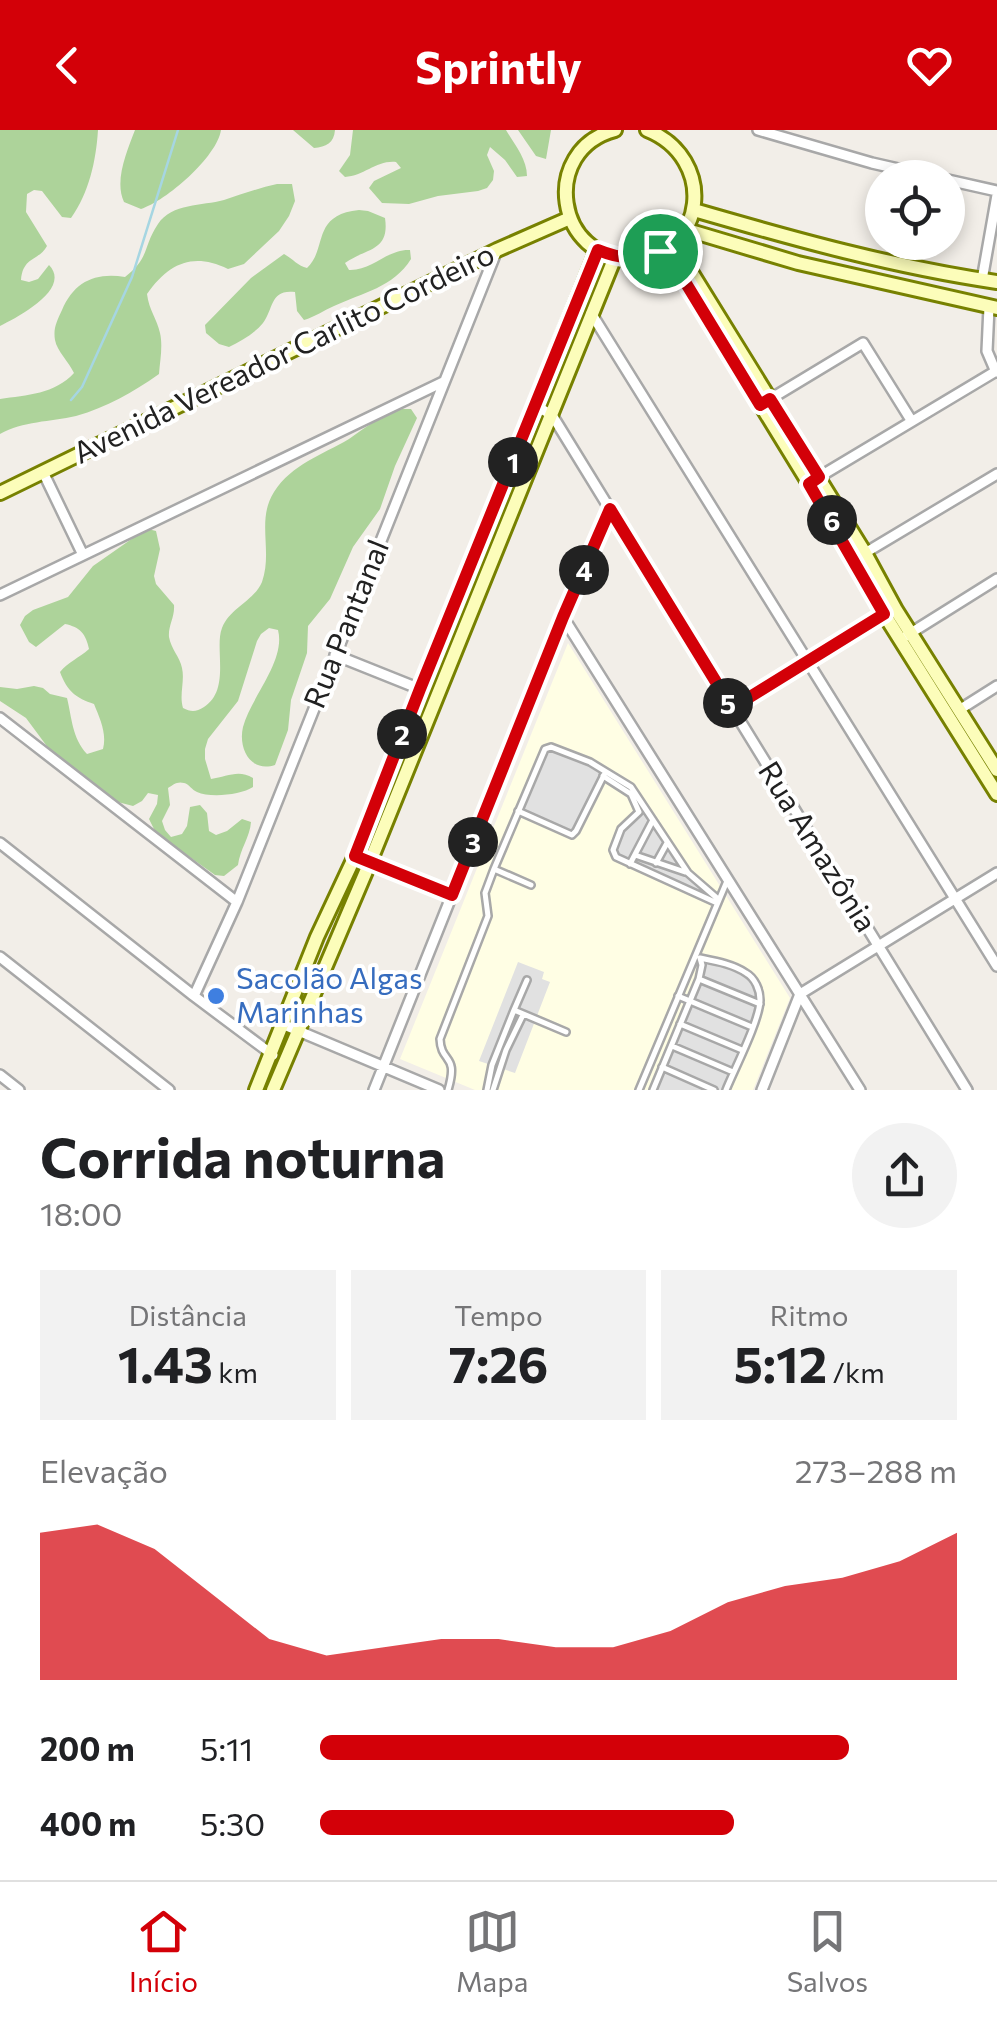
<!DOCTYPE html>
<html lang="pt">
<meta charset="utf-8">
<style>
:root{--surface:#fff;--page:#f2f2f2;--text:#202124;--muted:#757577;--line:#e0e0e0;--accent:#d30008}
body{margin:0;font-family:Commissioner,sans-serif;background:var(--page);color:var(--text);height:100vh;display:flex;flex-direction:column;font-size:38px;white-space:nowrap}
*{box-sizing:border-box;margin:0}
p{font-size:32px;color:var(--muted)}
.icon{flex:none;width:55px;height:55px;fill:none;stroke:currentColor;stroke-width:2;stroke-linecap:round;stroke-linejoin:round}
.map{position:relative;height:960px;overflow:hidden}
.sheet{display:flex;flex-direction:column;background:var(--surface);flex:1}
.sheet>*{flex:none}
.controls{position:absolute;left:865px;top:30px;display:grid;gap:20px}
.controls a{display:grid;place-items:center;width:100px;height:100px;border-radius:50%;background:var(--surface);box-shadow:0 5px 15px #0003;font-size:50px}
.pin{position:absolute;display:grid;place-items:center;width:85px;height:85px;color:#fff;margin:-42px;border:5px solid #fff;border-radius:50%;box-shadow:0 2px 10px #0007}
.km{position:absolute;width:50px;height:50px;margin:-25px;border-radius:50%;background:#222;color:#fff;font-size:28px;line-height:50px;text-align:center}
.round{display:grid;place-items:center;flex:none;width:105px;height:105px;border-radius:52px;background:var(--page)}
.head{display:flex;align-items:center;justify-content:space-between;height:170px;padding:0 40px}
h1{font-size:55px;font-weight:700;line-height:75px}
.stats{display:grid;grid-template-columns:repeat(3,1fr);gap:15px;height:170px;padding:10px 40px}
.stats div{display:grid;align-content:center;border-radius:0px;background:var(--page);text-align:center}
.stats b{font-size:50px;font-weight:700}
.stats small{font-size:28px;font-weight:400}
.stats p{font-size:28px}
.chart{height:280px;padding:20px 40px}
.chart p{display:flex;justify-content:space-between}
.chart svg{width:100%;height:180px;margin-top:10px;fill:var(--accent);opacity:.7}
ul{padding:0 40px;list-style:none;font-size:32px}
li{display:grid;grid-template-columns:160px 120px 1fr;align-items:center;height:75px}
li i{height:25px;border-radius:12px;background:var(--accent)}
header{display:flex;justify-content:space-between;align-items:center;height:130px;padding:0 40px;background:var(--accent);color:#fff;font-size:45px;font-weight:700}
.dock{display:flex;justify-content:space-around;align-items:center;height:140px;border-top:2px solid var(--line);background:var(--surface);font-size:28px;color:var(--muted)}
.dock a{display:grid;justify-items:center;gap:5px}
.dock .selected{color:var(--accent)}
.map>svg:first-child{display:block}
.education{fill:#fffee4}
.forest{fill:#add39a}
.parking{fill:#e1e1e1}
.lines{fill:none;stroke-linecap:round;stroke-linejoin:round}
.stream{stroke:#a6d6e2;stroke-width:2.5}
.lane-casing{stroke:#a8a8a8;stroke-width:10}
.street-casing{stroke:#a8a8a8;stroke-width:14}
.secondary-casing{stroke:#778100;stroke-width:18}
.lane{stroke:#fff;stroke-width:5}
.street{stroke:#fff;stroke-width:9}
.secondary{stroke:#fcfdba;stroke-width:12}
.route-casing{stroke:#fff;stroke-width:20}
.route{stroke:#d30008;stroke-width:12}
.shop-dot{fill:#3f7fe0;stroke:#fff;stroke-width:4}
.labels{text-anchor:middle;stroke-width:8;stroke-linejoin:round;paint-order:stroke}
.street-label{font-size:30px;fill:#212121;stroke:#fff}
.shop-label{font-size:30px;fill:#366cbe;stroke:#fff;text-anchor:start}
</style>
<header><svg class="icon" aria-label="back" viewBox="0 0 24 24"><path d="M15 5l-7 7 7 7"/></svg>Sprintly<svg class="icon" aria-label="heart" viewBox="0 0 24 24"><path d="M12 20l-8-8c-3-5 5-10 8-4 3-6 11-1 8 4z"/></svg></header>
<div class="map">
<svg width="997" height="960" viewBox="0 0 997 960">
<rect width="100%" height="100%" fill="#f2eee8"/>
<path class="education" d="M 568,513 L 790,868 L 753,960 L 475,960 L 400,929 Z"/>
<path class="forest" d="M 0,0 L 98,0 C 96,31 89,63 71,88 L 62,87 L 42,61 L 34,60 L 27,64 L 26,82 L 47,116 C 39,131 23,126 21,150 L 29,152 L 38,149 L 49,135 C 72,159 18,187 0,196 Z
M 135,0 L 221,0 C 217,27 166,71 141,79 L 124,72 C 114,51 127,21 135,0 Z
M 293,0 L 335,0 C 334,13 326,17 314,18 Z
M 353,0 L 506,0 C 514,14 527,29 527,46 L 517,47 L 505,30 L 490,17 L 487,25 L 494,41 L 493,50 L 487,58 L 478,61 L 438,66 L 409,74 L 382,73 L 369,58 L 374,51 L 401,38 L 396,32 C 377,30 364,46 345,47 L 339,41 L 350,25 Z
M 518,0 L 551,0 L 546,29 L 536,26 Z
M 277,54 L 292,54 L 295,71 L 289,86 L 279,101 L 244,134 L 228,139 C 193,122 169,133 147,164 C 149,180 157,189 160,203 C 163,216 160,231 159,244 C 132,263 107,277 76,286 C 50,292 23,291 0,304 L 0,269 C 27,265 55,264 74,243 C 69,232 57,221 55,210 C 53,198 57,191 62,180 C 74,152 95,142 125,147 C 150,128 143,116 158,94 C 172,73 202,76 224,70 C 242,64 259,58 277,54 Z
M 359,80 L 368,81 L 385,88 C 390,122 366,118 345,133 L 349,140 C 372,141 387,119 410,120 L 411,129 C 394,157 362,163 334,176 C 324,180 315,187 304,190 L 297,181 L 295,162 C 270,159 274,178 263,193 C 254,204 241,211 229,217 L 219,214 L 206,203 L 205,195 L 251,148 L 284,124 C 293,129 298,136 307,138 C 328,118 311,85 359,80 Z
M 402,279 L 411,279 L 417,288 L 395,336 L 380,379 L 353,417 L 330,469 L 308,496 L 307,523 L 291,570 L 288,600 L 275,635 C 250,643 238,618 243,597 C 251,567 286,531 278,500 L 269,498 L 261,504 L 257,511 L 238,571 L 208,609 L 205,619 L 205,629 L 211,649 C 227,647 238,639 253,648 L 253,657 C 241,665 210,668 197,662 C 192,660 189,654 184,653 C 177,651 173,655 168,658 L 170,675 L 162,691 L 165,700 L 171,707 L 182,704 L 187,696 L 190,677 L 200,675 L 207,683 L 209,701 L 216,705 L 227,701 L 242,689 L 251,692 C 250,707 240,719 238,735 L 224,746 L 215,745 L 156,703 L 149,689 L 157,674 L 158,665 L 148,663 L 142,671 L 133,676 L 114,671 L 77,645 L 49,619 L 26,588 L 0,571 L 0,557 L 17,559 L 34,556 L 43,558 L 50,564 L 67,568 C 72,588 72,608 87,624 L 103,619 C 107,603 100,589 94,574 C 76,568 67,561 60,542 C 68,532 79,528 89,519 C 86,504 80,497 65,494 L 36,517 L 29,512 L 20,495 L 25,486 L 33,480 L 68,467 L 93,436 L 133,408 L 148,399 L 156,401 L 160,419 L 154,446 L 156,454 L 174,475 C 175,487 168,496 169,507 C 171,519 180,527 182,538 C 185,551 179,565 183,578 C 191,582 196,582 204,577 C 231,560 214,518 222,498 C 230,478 254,471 262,452 C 273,421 256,390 274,362 C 292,334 322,325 349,309 C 366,297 382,285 402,279 Z"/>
<path class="parking" d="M 547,618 L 590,632 L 631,657 L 688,743 L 718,769 L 717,773 L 620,729 L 613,720 L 617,705 L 637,686 L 630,664 L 604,646 L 572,705 L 517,681 Z
M 697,821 L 700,828 L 749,844 L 756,854 L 760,874 L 726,960 L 653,960 L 699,849 L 701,831 Z
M 518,832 L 544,842 L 542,849 L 550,852 L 515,943 L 479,931 Z"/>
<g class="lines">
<path class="stream" d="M 71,270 L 82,257 L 132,147 L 178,0"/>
<defs>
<path id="lane" d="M 603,646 L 631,664 L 639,682 L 621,699 L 613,720 L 616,727 L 717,773
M 518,681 L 572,705 L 576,701 L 605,643
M 635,725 L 685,742
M 656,733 L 667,713
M 630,734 L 653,690
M 531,755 L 494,739 L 545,619 L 551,617 L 590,632 L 631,657 L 688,743 L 718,769
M 700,828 C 715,831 733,834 746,843 C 755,848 760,860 760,870 C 760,890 734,940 726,960
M 699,849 L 760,874
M 527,850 L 514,880 L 566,902
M 678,866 L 752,897
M 680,894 L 742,920
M 672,916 L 733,942
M 662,937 L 714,960
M 448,960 C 459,923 441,934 440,909 L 488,786 L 485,763 L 494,739
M 487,960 L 492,935 L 514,880
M 493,960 L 506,920 L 523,885
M 639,960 L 727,751
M 653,960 L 699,849 L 702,835 L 700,828"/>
<path id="street" d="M 758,0 L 872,33 L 938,48
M 948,50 L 997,61
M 982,150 L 997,65
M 989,177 L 987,221 L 996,242
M 591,183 L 997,836
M 767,271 L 863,213 L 911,290
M 536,276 L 552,285 L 967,960
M 43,342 L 83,425
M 814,350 L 996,241
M 865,423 L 997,344
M 0,465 L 443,252
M 563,487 L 860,960
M 906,506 L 997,449
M 335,525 L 420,559
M 732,579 L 889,482
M 959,580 L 997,556
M 0,588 L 237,772
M 0,713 L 194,866 L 273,925
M 355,726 L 452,765
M 0,827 L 169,960
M 194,866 L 237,772 L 497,120
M 282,894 L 439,960
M 0,945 L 19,960
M 374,960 L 563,487 L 610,379
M 762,960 L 800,864 L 997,743"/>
<path id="secondary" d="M 615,0 C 539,20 556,132 633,128 C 707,125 717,28 647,0
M 694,80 C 794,109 894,137 997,152
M 684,99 L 798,133 L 997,178
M 677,109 L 680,124 L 865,423 L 896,480 L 997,640
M 660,121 L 673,132 L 829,386 L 884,484 L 997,664
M 0,363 L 497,120 L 570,88
M 256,960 L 317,807 L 355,726 L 597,120
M 273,960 L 370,732 L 615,127"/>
</defs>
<use href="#lane" class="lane-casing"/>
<use href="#street" class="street-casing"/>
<use href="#secondary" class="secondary-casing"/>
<use href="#lane" class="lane"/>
<use href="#street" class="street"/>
<use href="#secondary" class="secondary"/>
</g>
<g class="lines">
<defs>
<path id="route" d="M 598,120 C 620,129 638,131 660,121 L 673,132 L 760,275 L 770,269 L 819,347 L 809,354 L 884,484 L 732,578 L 610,379 L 563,487 L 452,765 L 355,726 L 420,559 Z"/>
</defs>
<use href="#route" class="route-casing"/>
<use href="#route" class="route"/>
</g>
<circle class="shop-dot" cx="216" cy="866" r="10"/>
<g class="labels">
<g class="street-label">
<text transform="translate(284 224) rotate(-26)" y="10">Avenida Vereador Carlito Cordeiro</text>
<text transform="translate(347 494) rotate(-68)" y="10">Rua Pantanal</text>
<text transform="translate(817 717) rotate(58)" y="10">Rua Amazônia</text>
</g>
<g class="shop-label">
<text x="236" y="859">Sacolão Algas<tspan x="236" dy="34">Marinhas</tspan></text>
</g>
</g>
</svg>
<div class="controls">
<a><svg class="icon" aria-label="locate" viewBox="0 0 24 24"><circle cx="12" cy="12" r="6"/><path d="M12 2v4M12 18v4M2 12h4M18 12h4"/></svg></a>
</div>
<div class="pin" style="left:660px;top:121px;background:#1e9e55"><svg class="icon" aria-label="arrive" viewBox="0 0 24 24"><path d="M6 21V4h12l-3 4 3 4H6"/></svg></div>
<b class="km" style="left:513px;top:332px">1</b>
<b class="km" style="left:402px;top:604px">2</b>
<b class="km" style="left:473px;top:712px">3</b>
<b class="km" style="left:584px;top:440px">4</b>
<b class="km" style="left:728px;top:573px">5</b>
<b class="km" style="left:832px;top:390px">6</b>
</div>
<section class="sheet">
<div class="head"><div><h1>Corrida noturna</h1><p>18:00</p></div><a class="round"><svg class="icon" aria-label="share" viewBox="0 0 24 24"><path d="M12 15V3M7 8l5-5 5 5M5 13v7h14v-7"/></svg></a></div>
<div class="stats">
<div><p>Distância</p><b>1.43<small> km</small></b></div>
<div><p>Tempo</p><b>7:26</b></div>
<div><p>Ritmo</p><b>5:12<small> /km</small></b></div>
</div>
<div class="chart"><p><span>Elevação</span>273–288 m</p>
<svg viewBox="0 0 160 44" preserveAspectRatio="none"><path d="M0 44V8L10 6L20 12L30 23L40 34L50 38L60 36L70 34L80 34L90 36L100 36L110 32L120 25L130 21L140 19L150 15L160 8V44z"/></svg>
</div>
<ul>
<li><b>200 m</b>5:11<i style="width:83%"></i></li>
<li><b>400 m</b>5:30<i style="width:65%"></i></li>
</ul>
</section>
<nav class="dock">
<a class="selected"><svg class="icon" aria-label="home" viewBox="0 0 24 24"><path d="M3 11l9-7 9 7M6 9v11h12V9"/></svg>Início</a>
<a><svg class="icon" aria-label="map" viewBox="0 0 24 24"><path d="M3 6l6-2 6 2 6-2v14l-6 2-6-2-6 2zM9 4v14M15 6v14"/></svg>Mapa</a>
<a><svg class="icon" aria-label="saved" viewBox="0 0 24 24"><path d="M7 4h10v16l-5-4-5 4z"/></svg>Salvos</a>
</nav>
